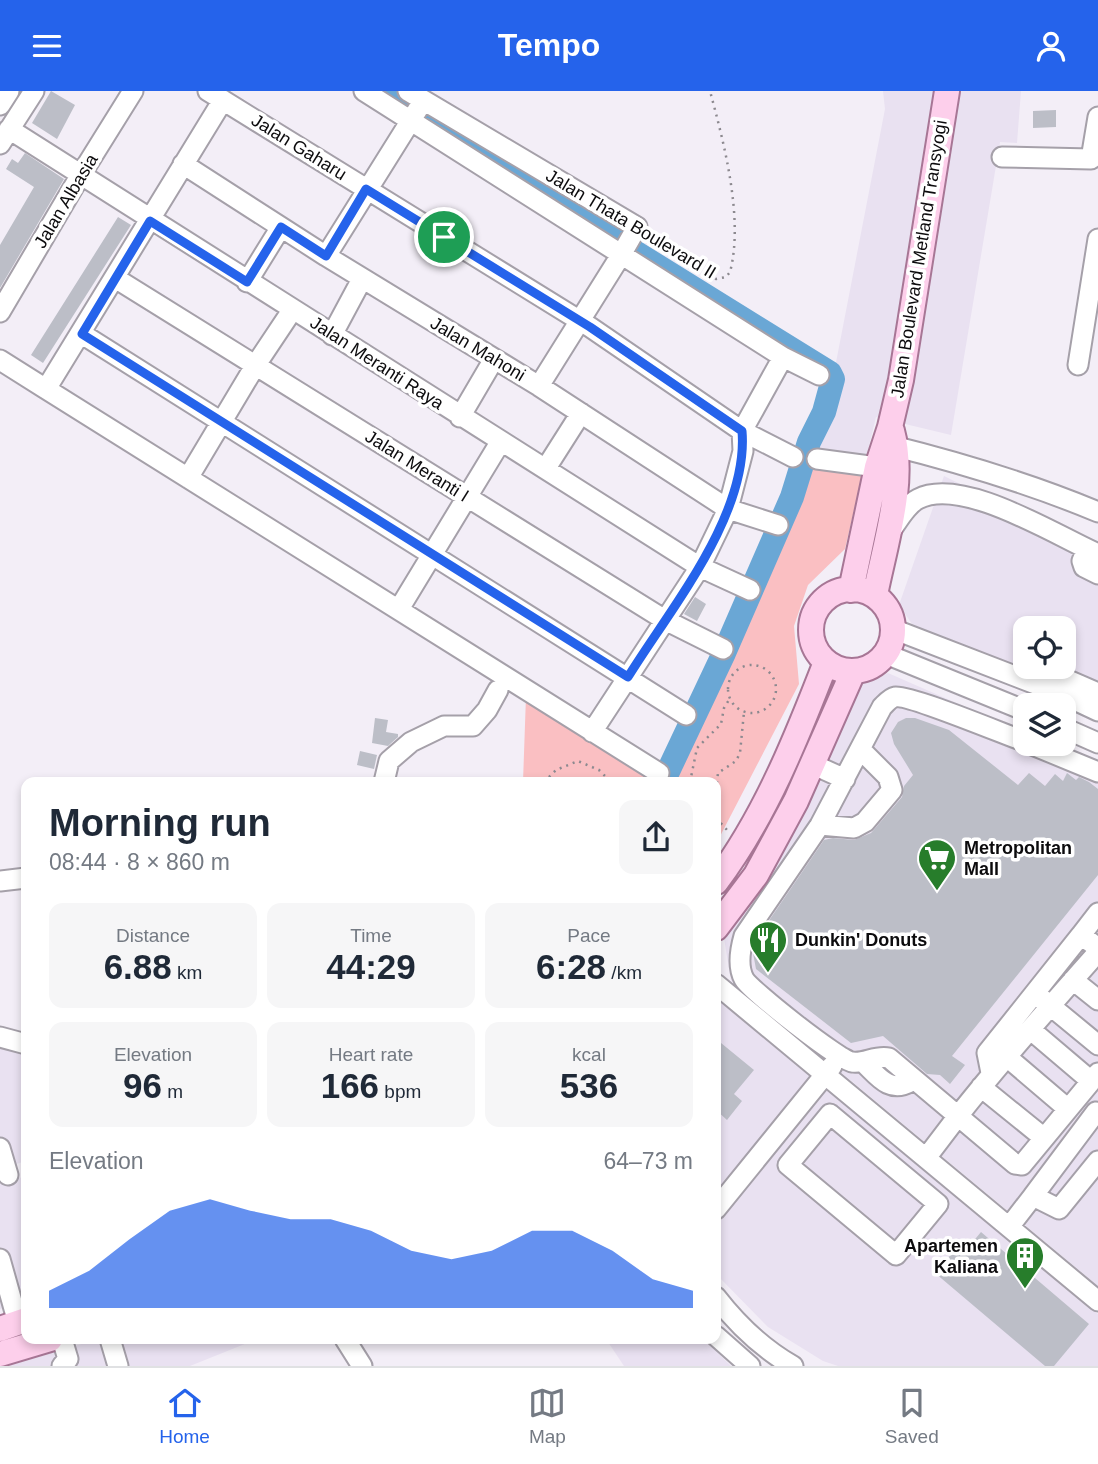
<!DOCTYPE html>
<meta charset="utf-8">
<style>
:root{--surface:#fff;--page:#f6f6f7;--text:#1f2937;--muted:#747a83;--line:#e0e1e3;--accent:#2563eb}
body{margin:0;font-family:Helvetica,sans-serif;background:var(--page);color:var(--text);height:100vh;display:flex;flex-direction:column;font-size:26px;white-space:nowrap}
*{box-sizing:border-box;margin:0}
p{font-size:23px;color:var(--muted)}
.icon{flex:none;width:38px;height:38px;fill:none;stroke:currentColor;stroke-width:2;stroke-linecap:round;stroke-linejoin:round}
.map{position:relative;flex:1;overflow:hidden}
.details{position:absolute;left:21px;top:686px;width:700px;height:567px;display:flex;flex-direction:column;background:var(--surface);border-radius:14px;box-shadow:0 4px 10px #0003}
.details>*{flex:none}
.fabs{position:absolute;left:1013px;top:525px;display:grid;gap:14px}
.fabs a{display:grid;place-items:center;width:63px;height:63px;border-radius:14px;background:var(--surface);box-shadow:0 4px 10px #0003;font-size:35px}
.pin{position:absolute;display:grid;place-items:center;width:60px;height:60px;color:#fff;margin:-30px;border:4px solid #fff;border-radius:50%;box-shadow:0 2px 7px #0007}
.round{display:grid;place-items:center;flex:none;width:74px;height:74px;border-radius:14px;background:var(--page)}
.head{display:flex;align-items:center;justify-content:space-between;height:119px;padding:0 28px}
h1{font-size:38px;font-weight:700;line-height:52px}
.stats{display:grid;grid-template-columns:repeat(3,1fr);gap:10px;height:119px;padding:7px 28px}
.stats div{display:grid;align-content:center;border-radius:14px;background:var(--page);text-align:center}
.stats b{font-size:35px;font-weight:700}
.stats small{font-size:19px;font-weight:400}
.stats p{font-size:19px}
.chart{height:196px;padding:14px 28px}
.chart p{display:flex;justify-content:space-between}
.chart svg{width:100%;height:126px;margin-top:7px;fill:var(--accent);opacity:.7}
header{display:flex;justify-content:space-between;align-items:center;height:91px;padding:0 28px;background:var(--accent);color:#fff;font-size:32px;font-weight:700}
.dock{display:flex;justify-content:space-around;align-items:center;height:98px;border-top:2px solid var(--line);background:var(--surface);font-size:19px;color:var(--muted)}
.dock a{display:grid;justify-items:center;gap:4px}
.dock .selected{color:var(--accent)}
.map>svg:first-child{display:block}
.built{fill:#e9e1f1;fill-rule:evenodd}
.green{fill:#fabfc2}
.lines{fill:none;stroke-linecap:round;stroke-linejoin:round}
.river{stroke:#6aa7d5;stroke-width:24}
.building{fill:#bcbec7}
.minor-casing{stroke:#a5a0a9;stroke-width:23}
.major-casing{stroke:#a77695;stroke-width:28}
.path{stroke:#8c898f;stroke-width:2.5;stroke-dasharray:2 5;stroke-linecap:butt}
.minor{stroke:#fff;stroke-width:19}
.major{stroke:#fdcfeb;stroke-width:24}
.route-casing{stroke:#fff;stroke-width:14}
.route{stroke:#2563eb;stroke-width:9}
.labels{text-anchor:middle;stroke-width:7;stroke-linejoin:round;paint-order:stroke}
.street-label{font-size:18px;fill:#0c0b0d;stroke:#fff}
.poi-label{font-size:18px;font-weight:bold;fill:#0c0b0d;stroke:#fff;text-anchor:start}
</style>
<header><svg class="icon" aria-label="menu" viewBox="0 0 24 24"><path d="M4 6h16M4 12h16M4 18h16"/></svg>Tempo<svg class="icon" aria-label="person" viewBox="0 0 24 24"><circle cx="12" cy="8" r="4"/><path d="M4 21q1-7 8-7t8 7"/></svg></header>
<div class="map">
<svg width="1098" height="1275" viewBox="0 0 1098 1275">
<rect width="100%" height="100%" fill="#f3eef7"/>
<path class="built" d="M 883,0 L 1021,0 L 1017,52 L 1000,51 L 951,344 L 876,326 L 863,380 L 806,369 L 833,287 L 885,18 Z
M 944,385 L 1098,461 L 1098,615 L 912,533 L 899,514 ZM 1026,537 L 1064,537 L 1064,576 L 1026,576 Z
M 888,582 L 1098,674 L 1098,1195 L 731,890 L 723,841 L 810,707 L 861,594 Z
M 716,908 L 828,998 L 1098,1223 L 1098,1275 L 838,1275 L 823,1270 L 768,1236 L 716,1183 Z
M 0,940 L 26,946 L 26,1070 L 0,1078 Z
M 26,1085 L 26,1210 L 0,1218 L 0,1093 Z
M 98,1248 L 257,1248 L 190,1275 L 8,1275 Z
M 606,1248 L 704,1248 L 731,1275 L 624,1275 Z"/>
<path class="green" d="M 806,369 L 863,380 L 845,458 L 808,494 L 794,535 L 799,593 L 716,753 L 716,691 L 675,691 Z
M 526,605 L 661,691 L 523,691 Z"/>
<g class="lines">
<path class="river" d="M 385,0 L 614,148 L 830,282 L 833,288 L 824,321 L 809,351 L 792,406 L 724,562 L 663,691"/>
</g>
<path class="building" d="M 51,0 L 75,14 L 57,48 L 32,32 Z
M 1056,19 L 1056,36 L 1033,37 L 1033,20 Z
M 25,62 L 64,88 L 0,197 L 0,154 L 34,96 L 6,78 L 12,68 L 18,72 Z
M 118,126 L 131,134 L 43,272 L 31,264 Z
M 695,506 L 706,513 L 697,530 L 684,523 Z
M 375,627 L 388,629 L 386,641 L 398,643 L 398,646 L 388,655 L 372,652 Z
M 906,627 L 915,627 L 949,639 L 1018,694 L 1029,682 L 1045,695 L 1055,683 L 1063,690 L 1067,682 L 1076,689 L 1079,686 L 1089,691 L 1098,698 L 1098,784 L 952,965 L 965,974 L 950,993 L 940,984 L 927,983 L 883,945 L 851,952 L 756,878 L 753,862 L 755,850 L 824,749 L 833,747 L 854,749 L 871,742 L 902,706 L 904,695 L 913,684 L 894,653 L 891,642 L 898,631 Z
M 360,660 L 377,664 L 374,678 L 357,674 Z
M 721,952 L 754,979 L 734,1003 L 742,1010 L 727,1029 L 716,1019 L 716,958 Z
M 981,1141 L 1089,1233 L 1054,1275 L 1045,1275 L 935,1182 L 955,1159 L 961,1165 Z"/>
<g class="lines">
<defs>
<path id="minor" d="M 208,0 L 590,236 L 742,340 L 793,366
M 364,0 L 783,266 L 819,284
M 408,0 L 637,136 L 621,164 L 539,295
M 223,9 L 46,298 L 659,682
M 0,14 L 9,0
M 9,38 L 700,476 L 750,499
M 0,53 L 34,0
M 1002,66 L 1091,68 L 1098,26
M 183,73 L 326,165 L 539,295 L 728,418 L 778,434
M 326,165 L 418,18
M 115,187 L 665,529 L 723,558
M 247,191 L 281,136
M 0,221 L 80,85 L 133,0
M 82,243 L 686,624
M 332,244 L 362,188
M 0,269 L 46,298
M 1078,274 L 1098,148
M 460,326 L 494,268
M 885,353 C 958,371 1029,392 1098,421
M 817,368 L 877,376
M 546,377 L 581,322
M 188,387 L 255,275 L 293,218
M 890,441 C 898,430 906,414 918,408 C 962,385 1055,444 1098,463
M 1087,458 L 1082,470 L 1084,476 L 1098,483
M 399,518 L 501,350
M 893,538 L 1064,604 L 1098,620
M 886,563 L 1026,620
M 1038,576 L 1098,602
M 1064,637 L 1098,652
M 592,641 L 700,476 L 728,418 L 743,360 L 742,340 L 783,266
M 1030,653 L 1098,681
M 812,673 L 845,688
M 384,691 L 389,670 L 411,651 L 444,635 L 473,635 L 487,619 L 498,599
M 820,734 L 854,737 L 865,731 L 892,699 L 888,686 L 860,658
M 0,790 L 26,787
M 1081,844 L 1098,822
M 1098,861 C 1050,915 1003,968 958,1025 L 1015,1073 L 1022,1074 L 1098,982
M 1073,889 L 1098,909
M 716,893 L 1098,1210
M 1041,907 L 1098,954
M 1031,939 L 1091,990
M 0,946 L 26,953
M 1007,966 L 1068,1018
M 863,971 C 877,984 889,1003 910,991
M 991,982 L 987,962 L 1081,844 L 1098,857
M 981,996 L 1044,1047
M 830,1023 L 938,1113 L 896,1164 L 788,1074 Z
M 0,1057 L 8,1084
M 926,1067 L 958,1025 L 889,967 C 875,964 865,973 852,971 C 840,970 750,899 744,888 C 737,875 740,859 744,845 L 820,734 L 882,616 C 886,612 890,607 895,606 C 908,603 1006,644 1026,651
M 1033,1105 L 1096,1021 L 1098,1024
M 716,1118 L 832,975
M 1009,1136 L 1033,1105 L 1059,1118 L 1098,1070
M 0,1168 L 18,1232
M 716,1206 C 737,1233 763,1258 793,1275
M 716,1245 L 750,1275
M 110,1248 L 118,1275
M 345,1248 L 362,1275
M 62,1275 L 68,1268 L 62,1248"/>
<path id="major" d="M811 539a41 41 0 1 1 82 0a41 41 0 1 1-82 0Z
M 851,499 L 877,376 L 890,336 L 901,289 L 947,0
M 875,504 C 885,453 906,391 892,340
M 716,791 C 765,726 797,646 826,571
M 716,837 L 756,784 L 796,710 L 853,581
M 0,1238 L 26,1229
M 0,1263 L 50,1248"/>
</defs>
<use href="#minor" class="minor-casing"/>
<use href="#major" class="major-casing"/>
<path class="path" d="M 651,145 L 716,188 L 726,186 L 730,181 C 744,128 724,52 710,0
M728 598a24 24 0 1 1 48 0a24 24 0 1 1-48 0Z
M 544,691 L 556,679 L 578,670 L 599,679 L 611,691
M 690,691 L 697,657 L 721,633 L 724,617 L 730,607
M 716,699 L 718,682 L 736,670 L 740,662 L 744,621
M 716,727 L 728,740"/>
<use href="#minor" class="minor"/>
<use href="#major" class="major"/>
</g>
<g class="lines">
<defs>
<path id="route" d="M 366,98 L 590,236 L 742,340 C 749,424 670,518 628,586 L 82,243 L 150,130 L 247,191 L 281,136 L 326,165 Z"/>
</defs>
<use href="#route" class="route-casing"/>
<use href="#route" class="route"/>
</g>
<defs>
<symbol id="supermarket-pin" viewBox="-11 -11 22 30"><path d="M0 17L-7.5 6A9.5 9.5 0 1 1 7.5 6Z" fill="#277d2b" stroke="#fff"/><path d="M-6-5.5h2.5l.6 2H6L4.5 2H-2.5L-4.4-4H-6ZM-1.5 3.2a1.3 1.3 0 1 0 .1 0ZM3 3.2a1.3 1.3 0 1 0 .1 0Z" fill="#fff"/></symbol>
<symbol id="restaurant-pin" viewBox="-11 -11 22 30"><path d="M0 17L-7.5 6A9.5 9.5 0 1 1 7.5 6Z" fill="#277d2b" stroke="#fff"/><path d="M-5-6h1v4h1v-4h1v4h1v-4h1v5L-1.5 .5V6h-2V.5L-5-1ZM5-6V6H3V1.5H1.5Q1.5-4 5-6Z" fill="#fff"/></symbol>
<symbol id="building-pin" viewBox="-11 -11 22 30"><path d="M0 17L-7.5 6A9.5 9.5 0 1 1 7.5 6Z" fill="#277d2b" stroke="#fff"/><path d="M-4-6H4V6H1V3H-1V6H-4ZM-2.5-4.3h1.7v1.8h-1.7ZM.8-4.3h1.7v1.8H.8ZM-2.5-1h1.7V.8h-1.7ZM.8-1h1.7V.8H.8Z" fill="#fff"/></symbol>
</defs>
<g fill-rule="evenodd">
<use href="#supermarket-pin" x="915" y="745" width="44" height="60"/>
<use href="#restaurant-pin" x="746" y="827" width="44" height="60"/>
<use href="#building-pin" x="1003" y="1143" width="44" height="60"/>
</g>
<g class="labels">
<g class="street-label">
<text transform="translate(299 56) rotate(32)" y="6">Jalan Gaharu</text>
<text transform="translate(66 110) rotate(-59)" y="6">Jalan Albasia</text>
<text transform="translate(631 133) rotate(31)" y="6">Jalan Thata Boulevard II</text>
<text transform="translate(919 168) rotate(-81)" y="6">Jalan Boulevard Metland Transyogi</text>
<text transform="translate(478 258) rotate(31)" y="6">Jalan Mahoni</text>
<text transform="translate(377 272) rotate(33)" y="6">Jalan Meranti Raya</text>
<text transform="translate(417 375) rotate(32)" y="6">Jalan Meranti I</text>
</g>
<g class="poi-label">
<text x="964" y="763">Metropolitan<tspan x="964" dy="21">Mall</tspan></text>
<text x="795" y="855">Dunkin' Donuts</text>
<text x="998" y="1161" text-anchor="end">Apartemen<tspan x="998" dy="21">Kaliana</tspan></text>
</g>
</g>
</svg>
<div class="fabs">
<a><svg class="icon" aria-label="locate" viewBox="0 0 24 24"><circle cx="12" cy="12" r="6"/><path d="M12 2v4M12 18v4M2 12h4M18 12h4"/></svg></a>
<a><svg class="icon" aria-label="layers" viewBox="0 0 24 24"><path d="M12 4l9 5-9 5-9-5zM3 14l9 5 9-5"/></svg></a>
</div>
<div class="pin" style="left:444px;top:146px;background:#1e9e55"><svg class="icon" aria-label="arrive" viewBox="0 0 24 24"><path d="M6 21V4h12l-3 4 3 4H6"/></svg></div>
<section class="details">
<div class="head"><div><h1>Morning run</h1><p>08:44 · 8 × 860 m</p></div><a class="round"><svg class="icon" aria-label="share" viewBox="0 0 24 24"><path d="M12 15V3M7 8l5-5 5 5M5 13v7h14v-7"/></svg></a></div>
<div class="stats">
<div><p>Distance</p><b>6.88<small> km</small></b></div>
<div><p>Time</p><b>44:29</b></div>
<div><p>Pace</p><b>6:28<small> /km</small></b></div>
</div>
<div class="stats">
<div><p>Elevation</p><b>96<small> m</small></b></div>
<div><p>Heart rate</p><b>166<small> bpm</small></b></div>
<div><p>kcal</p><b>536</b></div>
</div>
<div class="chart"><p><span>Elevation</span>64–73 m</p>
<svg viewBox="0 0 160 44" preserveAspectRatio="none"><path d="M0 44V38L10 31L20 20L30 10L40 6L50 10L60 13L70 13L80 17L90 24L100 27L110 24L120 17L130 17L140 24L150 34L160 38V44z"/></svg>
</div>
</section>
</div>
<nav class="dock">
<a class="selected"><svg class="icon" aria-label="home" viewBox="0 0 24 24"><path d="M3 11l9-7 9 7M6 9v11h12V9"/></svg>Home</a>
<a><svg class="icon" aria-label="map" viewBox="0 0 24 24"><path d="M3 6l6-2 6 2 6-2v14l-6 2-6-2-6 2zM9 4v14M15 6v14"/></svg>Map</a>
<a><svg class="icon" aria-label="saved" viewBox="0 0 24 24"><path d="M7 4h10v16l-5-4-5 4z"/></svg>Saved</a>
</nav>
